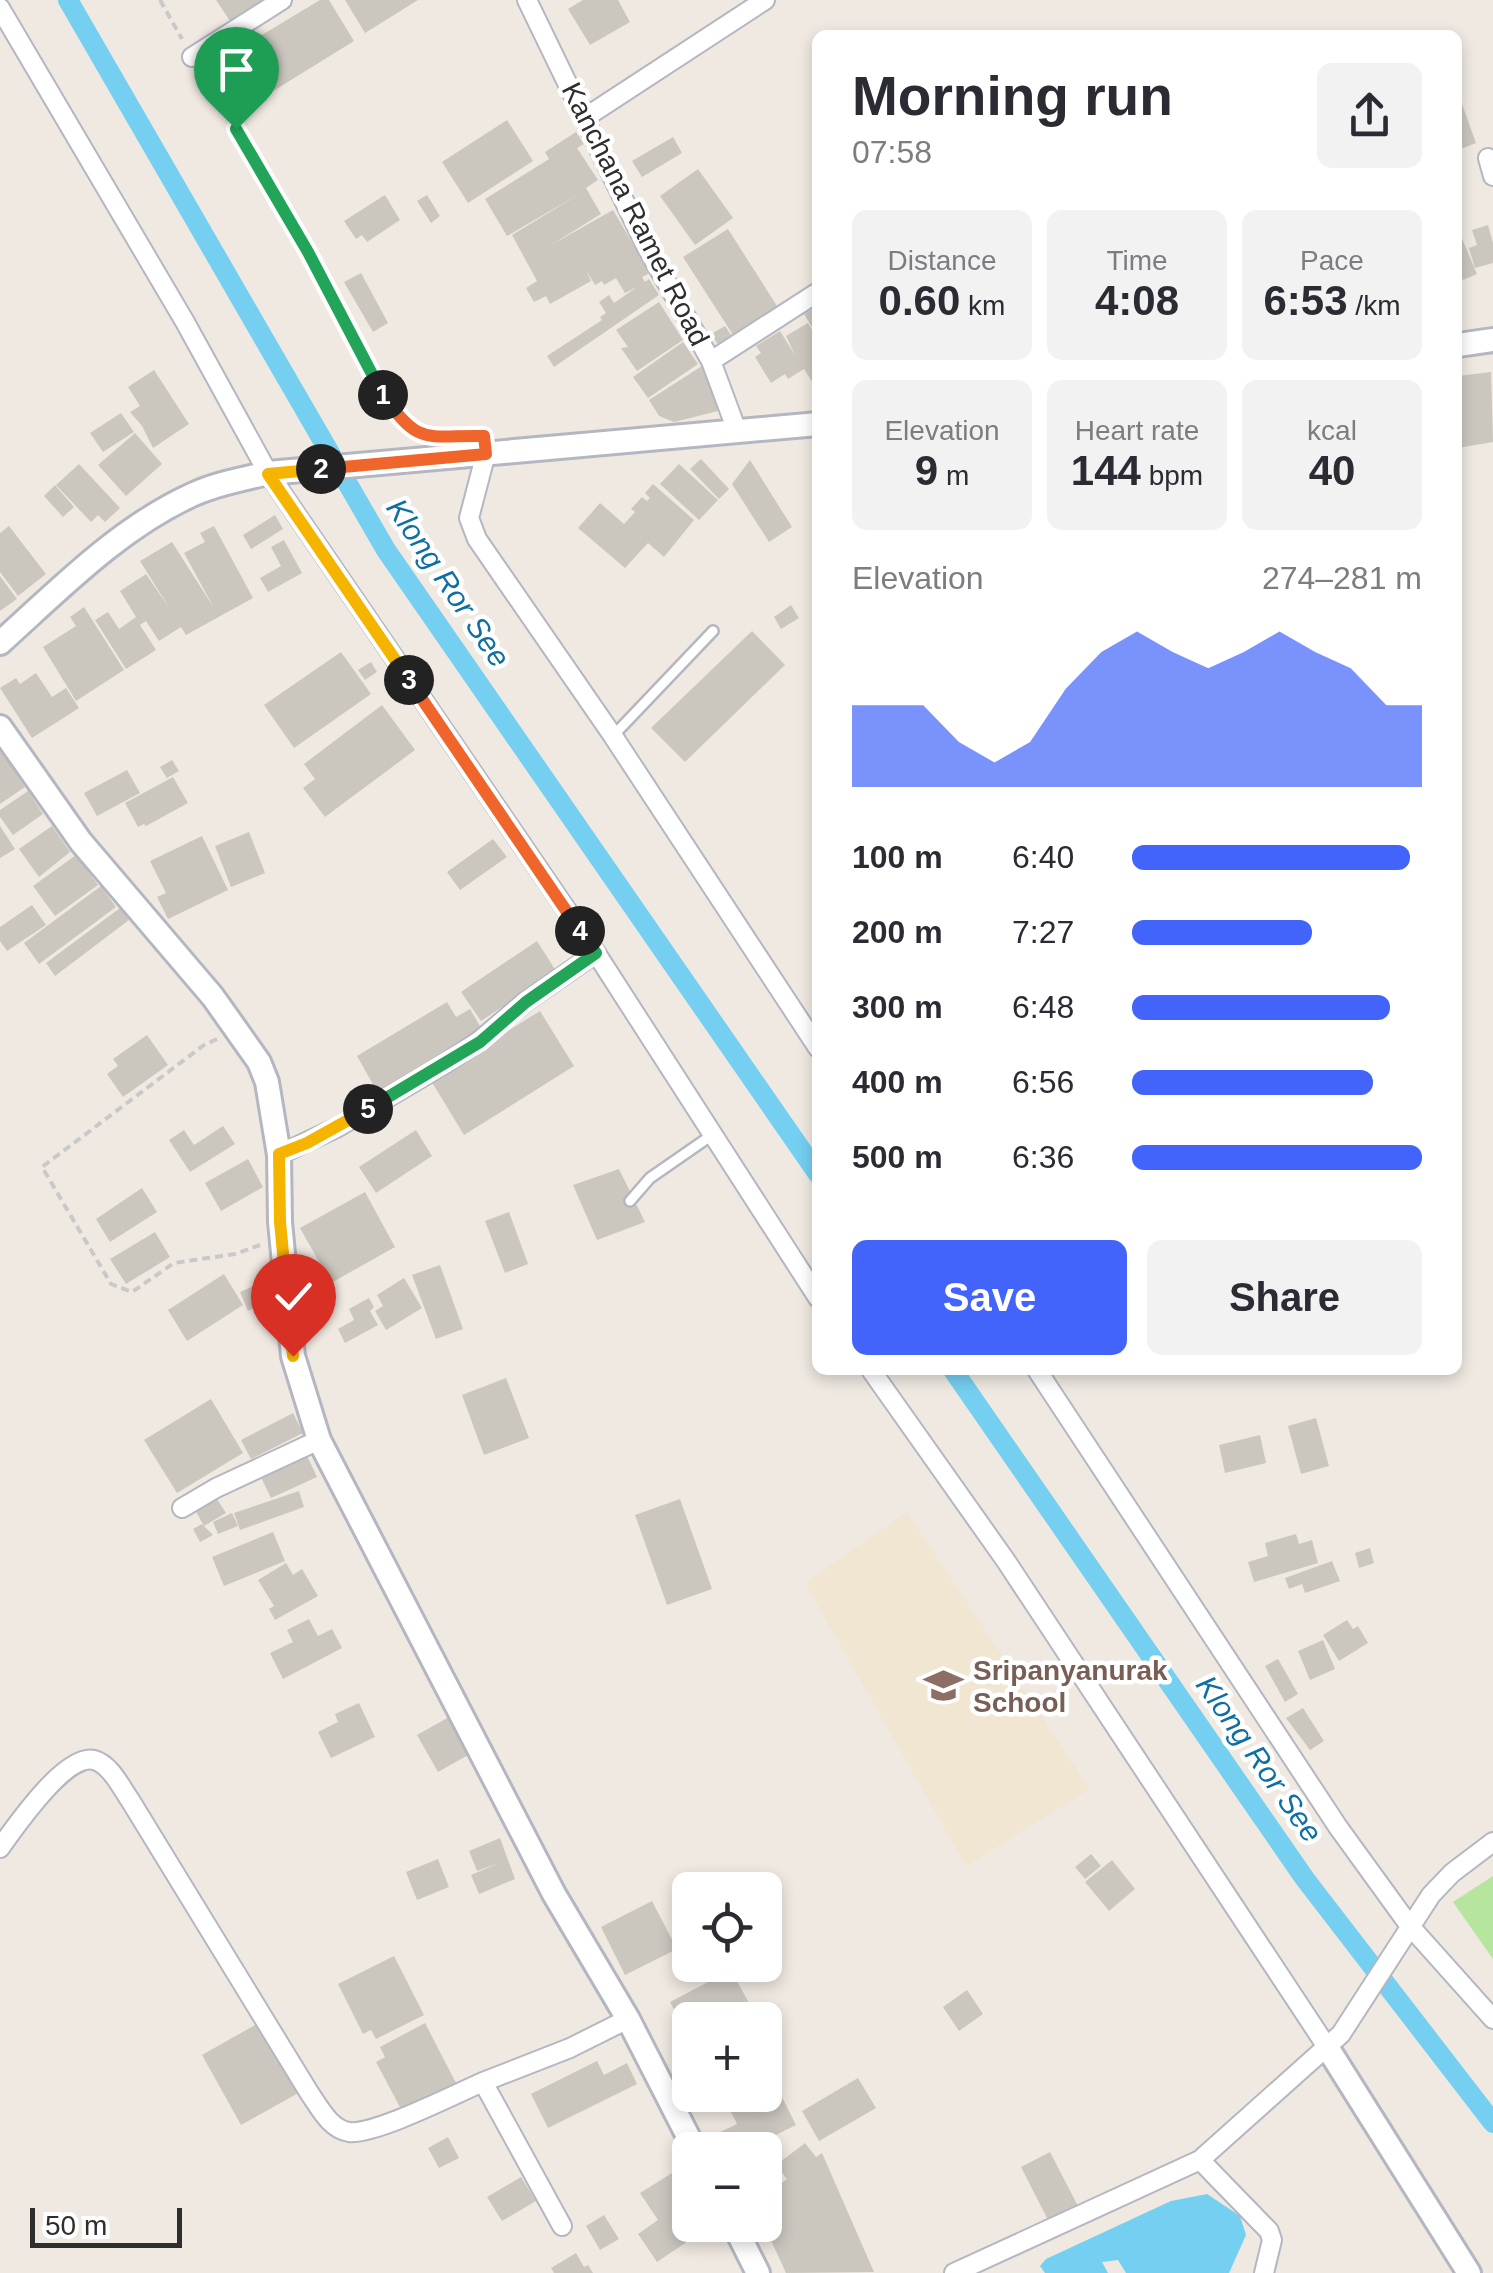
<!DOCTYPE html>
<meta charset="utf-8">
<style>
:root{--surface:#fff;--page:#f2f2f3;--text:#2b2b33;--muted:#7c7c81;--accent:#4264fb}
body{margin:0;font-family:Helvetica,sans-serif;background:var(--page);color:var(--text);height:100vh;display:flex;flex-direction:column;font-size:38px;white-space:nowrap}
*{box-sizing:border-box;margin:0}
p{font-size:32px;color:var(--muted)}
.icon{flex:none;width:55px;height:55px;fill:none;stroke:currentColor;stroke-width:2;stroke-linecap:round;stroke-linejoin:round}
.map{position:relative;flex:1;overflow:hidden}
.drawer{position:absolute;left:812px;top:30px;width:650px;height:1345px;display:flex;flex-direction:column;background:var(--surface);border-radius:15px;box-shadow:0 5px 15px #0003}
.drawer>*{flex:none}
.buttons{position:absolute;left:672px;top:1872px;display:grid;gap:20px}
.buttons a{display:grid;place-items:center;width:110px;height:110px;border-radius:15px;background:var(--surface);box-shadow:0 5px 15px #0003;font-size:50px}
.scale{position:absolute;left:30px;bottom:25px;width:152px;box-sizing:border-box;padding-left:10px;border:5px solid #2e2e2e;border-top:0;font-size:28px;line-height:35px;white-space:nowrap;color:#2e2e2e;-webkit-text-stroke:8px #fff;paint-order:stroke}
.pin{position:absolute;display:grid;place-items:center;width:85px;height:85px;color:#fff;margin:-102px -42px;border-radius:50% 50% 50% 0;rotate:-45deg;box-shadow:0 0 10px #0007}
.pin .icon{rotate:45deg}
.km{position:absolute;width:50px;height:50px;margin:-25px;border-radius:50%;background:#222;color:#fff;font-size:28px;line-height:50px;text-align:center}
.round{display:grid;place-items:center;flex:none;width:105px;height:105px;border-radius:15px;background:var(--page)}
.head{display:flex;align-items:center;justify-content:space-between;height:170px;padding:0 40px}
h1{font-size:55px;font-weight:800;line-height:75px}
.figures{display:grid;grid-template-columns:repeat(3,1fr);gap:15px;height:170px;padding:10px 40px}
.figures div{display:grid;align-content:center;border-radius:15px;background:var(--page);text-align:center}
.figures b{font-size:42px;font-weight:800}
.figures small{font-size:28px;font-weight:400}
.figures p{font-size:28px}
.chart{height:280px;padding:20px 40px}
.chart p{display:flex;justify-content:space-between}
.chart svg{width:100%;height:180px;margin-top:10px;fill:var(--accent);opacity:.7}
.primary-button{display:flex;gap:20px;margin-top:auto;padding:20px 40px}
.primary-button a{flex:1;height:115px;border-radius:15px;background:var(--accent);color:#fff;font-size:40px;font-weight:800;line-height:115px;text-align:center}
.primary-button a+a{background:var(--page);color:var(--text)}
ul{padding:0 40px;list-style:none;font-size:32px}
li{display:grid;grid-template-columns:160px 120px 1fr;align-items:center;height:75px}
li i{height:25px;border-radius:12px;background:var(--accent)}
.map>svg:first-child{display:block}
.education{fill:#f0e6d1}
.green{fill:#b6e59e}
.water{fill:#75cff0}
.lines{fill:none;stroke-linecap:round;stroke-linejoin:round}
.canal{stroke:#75cff0;stroke-width:20}
.building{fill:#cbc7bf}
.service-casing{stroke:#b4b7c1;stroke-width:14}
.minor-casing{stroke:#b4b7c1;stroke-width:22}
.tertiary-casing{stroke:#b4b7c1;stroke-width:28}
.path{stroke:#c9c9c9;stroke-width:4;stroke-dasharray:8 5;stroke-linecap:butt}
.service{stroke:#fff;stroke-width:9}
.minor{stroke:#fff;stroke-width:18}
.tertiary{stroke:#fff;stroke-width:22}
.split-1-casing{stroke:#fff;stroke-width:20}
.split-2-casing{stroke:#fff;stroke-width:20}
.split-3-casing{stroke:#fff;stroke-width:20}
.split-4-casing{stroke:#fff;stroke-width:20}
.split-5-casing{stroke:#fff;stroke-width:20}
.split-6-casing{stroke:#fff;stroke-width:20}
.split-1{stroke:#22a559;stroke-width:12}
.split-2{stroke:#f0652b;stroke-width:12}
.split-3{stroke:#f5b400;stroke-width:12}
.split-4{stroke:#f0652b;stroke-width:12}
.split-5{stroke:#22a559;stroke-width:12}
.split-6{stroke:#f5b400;stroke-width:12}
.labels{text-anchor:middle;stroke-width:9;stroke-linejoin:round;paint-order:stroke}
.street-label{font-size:28px;fill:#2e2e2e;stroke:#fff}
.education-label{font-size:28px;font-weight:bold;fill:#785e54;stroke:#fff;text-anchor:start}
.water-label{font-size:30px;font-style:italic;fill:#0d6fa3;stroke:#fff}
</style>
<div class="map">
<svg width="1493" height="2273" viewBox="0 0 1493 2273">
<rect width="100%" height="100%" fill="#efe9e1"/>
<path class="education" d="M 907,1512 L 1090,1789 L 966,1866 L 805,1583 Z"/>
<path class="green" d="M 1493,1876 L 1493,1959 L 1453,1902 Z"/>
<path class="water" d="M 1207,2194 L 1240,2216 L 1246,2235 L 1229,2273 L 1126,2273 L 1118,2260 L 1102,2262 L 1108,2273 L 1045,2273 L 1040,2266 L 1046,2259 L 1171,2201 Z"/>
<g class="lines">
<path class="canal" d="M 68,0 L 386,550 L 818,1174
M 953,1370 L 1305,1879 L 1493,2123"/>
</g>
<path class="building" d="M 216,0 L 263,0 L 230,21 Z
M 320,0 L 329,0 L 354,41 L 270,93 L 242,47 Z
M 345,0 L 418,0 L 365,33 Z
M 583,0 L 618,0 L 630,22 L 590,45 L 568,9 Z
M 1458,93 L 1476,143 L 1458,150 Z
M 507,120 L 533,161 L 468,203 L 442,162 Z
M 576,132 L 584,144 L 577,148 L 598,180 L 586,188 L 601,214 L 551,245 L 613,210 L 650,273 L 642,277 L 645,282 L 649,279 L 659,295 L 554,367 L 547,356 L 602,320 L 600,317 L 606,313 L 599,302 L 609,295 L 614,303 L 637,287 L 625,293 L 616,278 L 604,285 L 602,281 L 595,285 L 586,270 L 591,281 L 550,304 L 546,296 L 534,302 L 526,288 L 537,281 L 512,235 L 581,193 L 507,236 L 485,199 L 549,159 L 545,152 Z
M 673,137 L 682,153 L 642,177 L 632,161 Z
M 698,169 L 733,218 L 695,245 L 660,196 Z
M 385,195 L 400,220 L 367,242 L 362,235 L 356,239 L 344,221 Z
M 427,195 L 440,216 L 431,223 L 417,201 Z
M 1488,225 L 1493,243 L 1493,263 L 1475,268 L 1469,248 L 1477,245 L 1472,230 Z
M 728,229 L 777,306 L 733,335 L 683,257 Z
M 1458,229 L 1477,274 L 1463,280 L 1458,268 Z
M 361,273 L 388,323 L 373,332 L 344,282 Z
M 659,302 L 683,340 L 637,371 L 621,348 L 628,347 L 616,330 Z
M 818,306 L 818,337 L 804,314 Z
M 808,323 L 818,340 L 818,391 L 804,369 L 788,379 L 785,374 L 771,383 L 755,357 L 761,353 L 756,346 L 780,331 L 795,355 L 786,336 Z
M 725,326 L 733,338 L 719,346 L 711,334 Z
M 683,342 L 698,364 L 648,398 L 633,377 Z
M 702,366 L 710,377 L 718,411 L 674,422 L 659,416 L 649,400 Z
M 154,370 L 189,424 L 153,448 L 142,426 L 130,412 L 140,406 L 128,387 Z
M 1491,372 L 1493,442 L 1458,448 L 1458,376 Z
M 121,413 L 134,432 L 103,452 L 90,433 Z
M 135,433 L 162,464 L 126,496 L 98,465 Z
M 701,459 L 729,489 L 719,499 L 690,469 Z
M 750,460 L 792,527 L 769,542 L 732,484 Z
M 79,464 L 120,508 L 105,522 L 98,515 L 91,522 L 56,485 Z
M 679,464 L 718,500 L 699,520 L 660,484 Z
M 653,484 L 694,520 L 664,557 L 648,543 L 625,568 L 578,528 L 600,503 L 624,524 L 635,512 L 631,509 L 642,497 L 647,501 L 650,498 L 645,493 Z
M 55,485 L 74,507 L 63,517 L 44,496 Z
M 275,515 L 283,529 L 251,549 L 243,535 Z
M 9,526 L 46,574 L 18,596 L 0,572 L 0,533 Z
M 214,526 L 253,598 L 186,635 L 181,627 L 159,641 L 146,621 L 140,625 L 156,650 L 126,669 L 95,620 L 108,612 L 119,629 L 136,617 L 120,591 L 146,574 L 170,609 L 140,561 L 172,542 L 214,608 L 184,553 L 205,542 L 200,533 Z
M 284,540 L 302,573 L 268,592 L 260,578 L 281,566 L 271,547 Z
M 0,576 L 17,599 L 0,611 Z
M 791,605 L 799,618 L 781,629 L 774,617 Z
M 84,607 L 124,670 L 76,701 L 43,647 L 76,626 L 70,617 Z
M 752,631 L 785,665 L 685,762 L 651,728 Z
M 341,652 L 371,694 L 294,748 L 264,705 Z
M 371,662 L 377,672 L 365,680 L 358,670 Z
M 36,673 L 52,697 L 66,688 L 79,708 L 32,738 L 0,688 L 16,678 L 20,684 Z
M 382,705 L 415,750 L 325,817 L 303,788 L 315,779 L 304,764 Z
M 0,749 L 25,787 L 0,804 Z
M 172,760 L 179,771 L 167,778 L 160,767 Z
M 127,770 L 140,793 L 97,816 L 84,793 Z
M 173,777 L 188,803 L 146,826 L 144,824 L 138,827 L 125,803 Z
M 28,791 L 43,814 L 13,835 L 0,817 L 0,810 Z
M 0,826 L 15,849 L 0,858 Z
M 52,826 L 70,852 L 39,877 L 19,849 Z
M 249,832 L 265,873 L 231,887 L 215,846 Z
M 202,836 L 228,890 L 168,919 L 157,897 L 166,893 L 150,861 Z
M 493,839 L 507,857 L 460,890 L 447,872 Z
M 76,855 L 98,885 L 55,916 L 33,886 Z
M 101,886 L 116,907 L 39,964 L 24,943 Z
M 32,905 L 46,925 L 7,951 L 0,941 L 0,927 Z
M 120,908 L 129,920 L 55,976 L 46,963 Z
M 537,941 L 556,971 L 481,1021 L 461,992 Z
M 447,1002 L 456,1017 L 470,1009 L 484,1033 L 379,1095 L 357,1056 Z
M 540,1011 L 574,1066 L 464,1135 L 430,1079 Z
M 147,1035 L 168,1065 L 123,1097 L 107,1074 L 118,1066 L 113,1059 Z
M 223,1126 L 235,1144 L 190,1172 L 169,1140 L 184,1130 L 194,1145 Z
M 416,1130 L 432,1156 L 376,1193 L 359,1167 Z
M 248,1159 L 263,1187 L 221,1211 L 205,1183 Z
M 619,1169 L 645,1222 L 597,1240 L 573,1185 Z
M 142,1188 L 157,1212 L 110,1242 L 96,1219 Z
M 365,1192 L 395,1247 L 331,1283 L 300,1228 Z
M 509,1212 L 528,1264 L 505,1273 L 485,1221 Z
M 155,1232 L 170,1257 L 126,1284 L 110,1259 Z
M 440,1265 L 463,1329 L 436,1339 L 412,1275 Z
M 224,1274 L 243,1305 L 187,1341 L 168,1310 Z
M 404,1278 L 422,1308 L 386,1330 L 375,1311 L 383,1306 L 377,1295 Z
M 258,1284 L 266,1302 L 248,1311 L 240,1292 Z
M 369,1298 L 374,1307 L 370,1311 L 378,1325 L 345,1343 L 338,1329 L 354,1320 L 349,1309 Z
M 506,1378 L 529,1438 L 484,1455 L 462,1395 Z
M 211,1399 L 243,1453 L 177,1493 L 144,1440 Z
M 293,1413 L 303,1433 L 251,1459 L 241,1440 Z
M 1316,1418 L 1329,1466 L 1301,1474 L 1288,1426 Z
M 1260,1435 L 1266,1463 L 1225,1473 L 1219,1445 Z
M 304,1449 L 317,1477 L 271,1498 L 258,1471 Z
M 299,1491 L 304,1507 L 240,1530 L 234,1513 Z
M 215,1496 L 226,1513 L 204,1526 L 194,1508 Z
M 680,1499 L 712,1589 L 667,1605 L 635,1515 Z
M 232,1513 L 238,1526 L 218,1534 L 213,1522 Z
M 202,1524 L 213,1535 L 200,1542 L 193,1529 Z
M 273,1532 L 285,1561 L 224,1586 L 212,1557 Z
M 1296,1534 L 1299,1544 L 1312,1540 L 1318,1563 L 1254,1582 L 1248,1562 L 1268,1556 L 1265,1543 Z
M 1370,1548 L 1374,1563 L 1359,1568 L 1355,1553 Z
M 1332,1561 L 1340,1581 L 1305,1593 L 1302,1584 L 1289,1589 L 1285,1578 Z
M 286,1563 L 293,1575 L 302,1569 L 318,1596 L 275,1620 L 269,1609 L 274,1606 L 258,1580 Z
M 309,1619 L 318,1636 L 332,1629 L 342,1648 L 283,1679 L 270,1653 L 293,1642 L 287,1630 Z
M 1347,1620 L 1353,1629 L 1358,1626 L 1368,1643 L 1339,1661 L 1323,1635 Z
M 1323,1640 L 1335,1669 L 1310,1680 L 1298,1651 Z
M 1278,1659 L 1298,1694 L 1285,1702 L 1265,1666 Z
M 359,1703 L 375,1737 L 331,1758 L 318,1732 L 338,1722 L 335,1714 Z
M 1303,1708 L 1324,1741 L 1310,1750 L 1286,1718 Z
M 449,1717 L 470,1754 L 438,1772 L 417,1735 Z
M 500,1838 L 515,1879 L 479,1894 L 471,1875 L 499,1863 L 477,1871 L 469,1851 Z
M 1091,1854 L 1101,1866 L 1085,1879 L 1075,1867 Z
M 438,1859 L 449,1887 L 417,1900 L 406,1872 Z
M 1112,1860 L 1135,1889 L 1109,1911 L 1085,1882 Z
M 652,1901 L 677,1949 L 625,1975 L 601,1927 Z
M 394,1956 L 424,2015 L 376,2039 L 371,2030 L 363,2034 L 338,1984 Z
M 731,1970 L 750,2005 L 722,2020 L 690,2020 L 690,2039 L 670,2002 Z
M 967,1990 L 983,2014 L 959,2031 L 943,2007 Z
M 262,2021 L 302,2091 L 241,2125 L 202,2055 Z
M 425,2023 L 456,2083 L 402,2111 L 376,2062 L 385,2057 L 380,2047 Z
M 597,2061 L 604,2075 L 627,2063 L 637,2084 L 548,2128 L 531,2094 Z
M 858,2078 L 876,2108 L 819,2141 L 802,2111 Z
M 776,2085 L 796,2125 L 745,2150 L 719,2150 L 712,2136 L 737,2124 L 729,2108 L 755,2095 L 765,2095 L 765,2090 Z
M 448,2137 L 459,2158 L 439,2168 L 428,2148 Z
M 805,2143 L 816,2157 L 822,2153 L 874,2272 L 786,2273 L 764,2225 L 765,2195 L 787,2179 L 776,2165 Z
M 1050,2152 L 1078,2206 L 1049,2222 L 1021,2167 Z
M 685,2165 L 690,2173 L 690,2225 L 712,2225 L 657,2262 L 638,2234 L 658,2220 L 640,2193 Z
M 521,2177 L 536,2201 L 502,2221 L 487,2197 Z
M 604,2215 L 619,2239 L 600,2250 L 586,2226 Z
M 576,2253 L 584,2267 L 588,2265 L 593,2273 L 554,2273 L 551,2268 Z"/>
<g class="lines">
<defs>
<path id="service" d="M 613,736 L 713,631
M 630,1201 L 650,1178 L 712,1135"/>
<path id="minor" d="M 527,0 L 646,246 L 711,361 L 737,431
M 0,8 L 185,322 L 268,473 L 596,953 L 818,1298
M 192,57 L 282,0
M 586,117 L 765,0
M 1488,158 L 1493,176
M 711,361 L 818,292
M 486,453 L 469,518 L 477,539 L 613,736 L 818,1048
M 279,1155 L 338,1127 L 446,1063 L 479,1041 L 525,1002 L 596,953
M 871,1370 L 1006,1561 L 1327,2047
M 1037,1370 L 1338,1827 L 1409,1925 L 1493,2019
M 182,1508 L 216,1488 L 319,1440
M 0,1848 C 15,1827 66,1753 94,1760 C 110,1764 121,1787 130,1800 L 310,2094 C 320,2108 330,2129 349,2132 C 375,2135 455,2094 483,2082
M 1200,2160 L 1269,2231 L 1272,2240 L 1264,2273
M 562,2226 L 483,2082 L 570,2048 L 628,2019
M 954,2273 L 1200,2160 L 1341,2034 L 1431,1895 L 1452,1873 L 1493,1842"/>
<path id="tertiary" d="M 1458,345 L 1493,340
M 0,643 C 60,589 120,527 194,494 C 218,483 244,479 268,473 L 818,424
M 0,727 L 81,842 L 213,997 L 259,1062 L 267,1082 L 279,1155 L 280,1222 L 293,1356 L 319,1440 L 554,1894 L 628,2019 L 695,2150
M 1327,2047 L 1469,2273
M 734,2225 L 758,2273"/>
</defs>
<use href="#service" class="service-casing"/>
<use href="#minor" class="minor-casing"/>
<use href="#tertiary" class="tertiary-casing"/>
<path class="path" d="M 160,0 L 182,39
M 202,73 C 238,132 277,191 309,252 C 330,295 381,422 426,437
M 217,1039 L 204,1045 L 42,1167 L 111,1284 L 132,1292 L 174,1263 L 235,1254 L 260,1245"/>
<use href="#service" class="service"/>
<use href="#minor" class="minor"/>
<use href="#tertiary" class="tertiary"/>
</g>
<g class="lines">
<defs>
<path id="split-1" d="M 236,129 L 308,252 L 383,395"/>
<path id="split-2" d="M 321,469 L 486,454 L 484,436 C 425,435 420,447 383,395"/>
<path id="split-3" d="M 321,469 L 268,474 L 409,680"/>
<path id="split-4" d="M 409,680 L 580,931"/>
<path id="split-5" d="M 368,1109 L 480,1042 L 526,1002 L 596,953 L 580,931"/>
<path id="split-6" d="M 293,1356 L 280,1222 L 279,1154 L 307,1143 L 368,1109"/>
</defs>
<use href="#split-1" class="split-1-casing"/>
<use href="#split-2" class="split-2-casing"/>
<use href="#split-3" class="split-3-casing"/>
<use href="#split-4" class="split-4-casing"/>
<use href="#split-5" class="split-5-casing"/>
<use href="#split-6" class="split-6-casing"/>
<use href="#split-1" class="split-1"/>
<use href="#split-2" class="split-2"/>
<use href="#split-3" class="split-3"/>
<use href="#split-4" class="split-4"/>
<use href="#split-5" class="split-5"/>
<use href="#split-6" class="split-6"/>
</g>
<defs>
<symbol id="school-bare" viewBox="-9 -9 18 18"><path d="M0-5L7-2L0 1L-7-2ZM-4 1L0 2.5L4 1V4Q0 6-4 4Z" fill="#8d6e63" stroke="#fff" stroke-width="2.5" paint-order="stroke"/></symbol>
</defs>
<g fill-rule="evenodd">
<use href="#school-bare" x="916" y="1658" width="55" height="55"/>
</g>
<g class="labels">
<g class="street-label">
<text transform="translate(636 214) rotate(63)" y="10">Kanchana Ramet Road</text>
</g>
<g class="education-label">
<text x="973" y="1680">Sripanyanurak<tspan x="973" dy="32">School</tspan></text>
</g>
<g class="water-label">
<text transform="translate(448 583) rotate(56)" y="10">Klong Ror See</text>
<text transform="translate(1259 1759) rotate(55)" y="10">Klong Ror See</text>
</g>
</g>
</svg>
<div class="buttons">
<a><svg class="icon" aria-label="locate" viewBox="0 0 24 24"><circle cx="12" cy="12" r="6"/><path d="M12 2v4M12 18v4M2 12h4M18 12h4"/></svg></a>
<a>+</a>
<a>−</a>
</div>
<div class="scale">50 m</div>
<div class="pin" style="left:236px;top:129px;background:#1e9e55"><svg class="icon" aria-label="arrive" viewBox="0 0 24 24"><path d="M6 21V4h12l-3 4 3 4H6"/></svg></div>
<div class="pin" style="left:293px;top:1356px;background:#d93025"><svg class="icon" aria-label="check" viewBox="0 0 24 24"><path d="M5 12l5 5 9-10"/></svg></div>
<b class="km" style="left:383px;top:395px">1</b>
<b class="km" style="left:321px;top:469px">2</b>
<b class="km" style="left:409px;top:680px">3</b>
<b class="km" style="left:580px;top:931px">4</b>
<b class="km" style="left:368px;top:1109px">5</b>
<section class="drawer">
<div class="head"><div><h1>Morning run</h1><p>07:58</p></div><a class="round"><svg class="icon" aria-label="share" viewBox="0 0 24 24"><path d="M12 15V3M7 8l5-5 5 5M5 13v7h14v-7"/></svg></a></div>
<div class="figures">
<div><p>Distance</p><b>0.60<small> km</small></b></div>
<div><p>Time</p><b>4:08</b></div>
<div><p>Pace</p><b>6:53<small> /km</small></b></div>
</div>
<div class="figures">
<div><p>Elevation</p><b>9<small> m</small></b></div>
<div><p>Heart rate</p><b>144<small> bpm</small></b></div>
<div><p>kcal</p><b>40</b></div>
</div>
<div class="chart"><p><span>Elevation</span>274–281 m</p>
<svg viewBox="0 0 160 44" preserveAspectRatio="none"><path d="M0 44V24L10 24L20 24L30 33L40 38L50 33L60 20L70 11L80 6L90 11L100 15L110 11L120 6L130 11L140 15L150 24L160 24V44z"/></svg>
</div>
<ul>
<li><b>100 m</b>6:40<i style="width:96%"></i></li>
<li><b>200 m</b>7:27<i style="width:62%"></i></li>
<li><b>300 m</b>6:48<i style="width:89%"></i></li>
<li><b>400 m</b>6:56<i style="width:83%"></i></li>
<li><b>500 m</b>6:36<i style="width:100%"></i></li>
</ul>
<div class="primary-button"><a>Save</a><a>Share</a></div>
</section>
</div>
